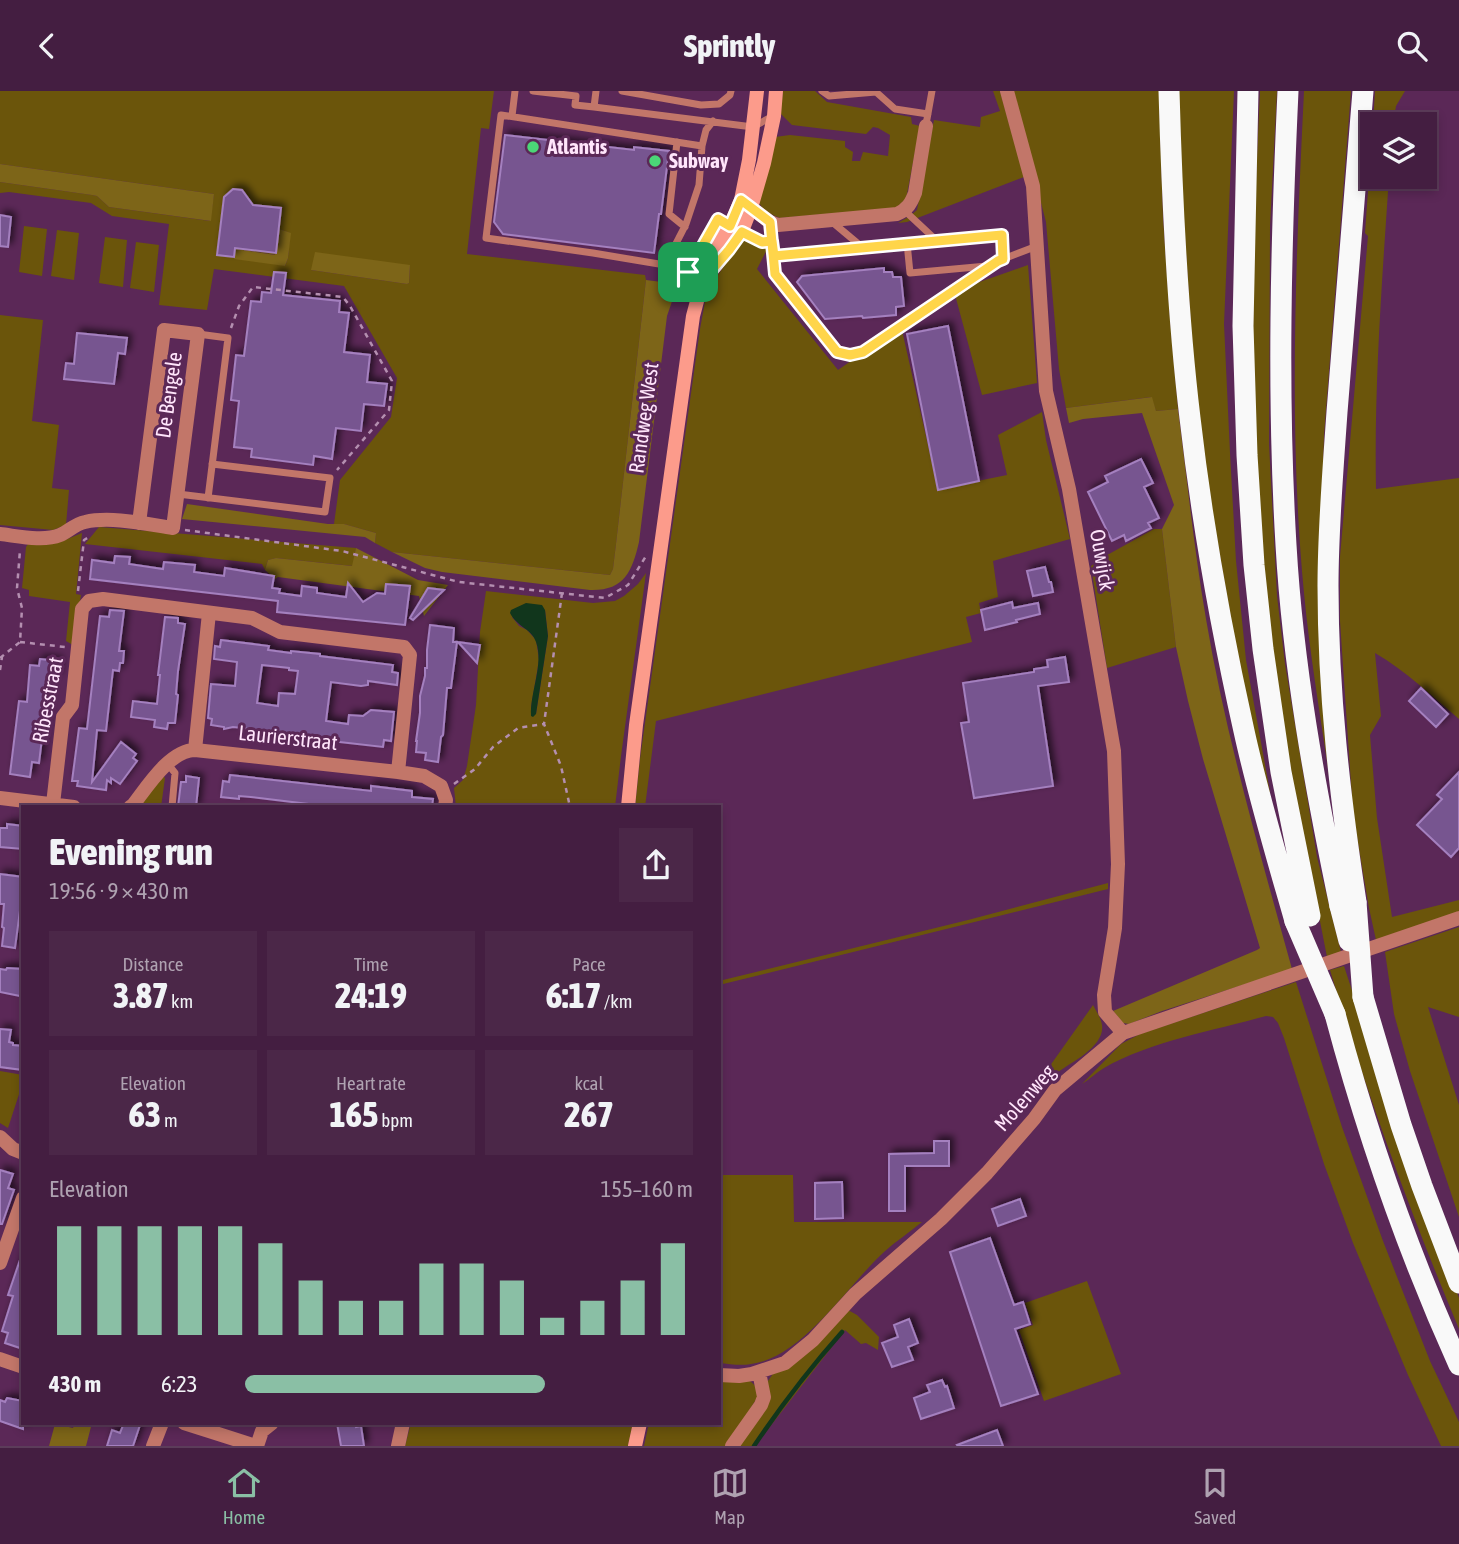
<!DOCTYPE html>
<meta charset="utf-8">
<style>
:root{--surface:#441e41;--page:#4b2748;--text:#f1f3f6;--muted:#afa2b1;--line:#5c3c5a;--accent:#8abfa5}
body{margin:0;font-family:"Asap Condensed",sans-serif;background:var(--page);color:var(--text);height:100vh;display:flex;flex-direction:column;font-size:26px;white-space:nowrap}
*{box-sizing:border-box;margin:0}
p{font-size:23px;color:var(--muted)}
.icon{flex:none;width:38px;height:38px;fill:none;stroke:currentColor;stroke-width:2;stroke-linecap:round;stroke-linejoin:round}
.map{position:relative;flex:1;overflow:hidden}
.details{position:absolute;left:21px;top:714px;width:700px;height:620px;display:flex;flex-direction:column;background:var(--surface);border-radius:0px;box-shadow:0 4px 10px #0003,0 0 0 2px var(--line)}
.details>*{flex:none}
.controls{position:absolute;left:1360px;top:21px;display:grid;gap:14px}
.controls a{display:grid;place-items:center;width:77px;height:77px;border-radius:0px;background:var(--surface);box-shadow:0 4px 10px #0003,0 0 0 2px var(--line);font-size:35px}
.pin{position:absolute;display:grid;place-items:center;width:60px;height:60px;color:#fff;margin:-30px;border-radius:14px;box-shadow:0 4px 10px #0006}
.round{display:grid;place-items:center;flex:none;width:74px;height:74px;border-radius:0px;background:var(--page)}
.summary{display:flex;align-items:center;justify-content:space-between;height:119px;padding:0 28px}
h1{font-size:38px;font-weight:800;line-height:52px}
.stats{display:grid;grid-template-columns:repeat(3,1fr);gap:10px;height:119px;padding:7px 28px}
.stats div{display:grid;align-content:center;border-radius:0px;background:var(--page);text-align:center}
.stats b{font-size:35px;font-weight:800}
.stats small{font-size:19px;font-weight:400}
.stats p{font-size:19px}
.chart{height:196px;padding:14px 28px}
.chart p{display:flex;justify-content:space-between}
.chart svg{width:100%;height:126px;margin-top:7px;stroke:var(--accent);stroke-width:6}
ul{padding:0 28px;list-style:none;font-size:23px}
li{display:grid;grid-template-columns:112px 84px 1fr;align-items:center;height:52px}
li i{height:18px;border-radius:9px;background:var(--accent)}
header{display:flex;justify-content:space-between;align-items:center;height:91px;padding:0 28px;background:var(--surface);font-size:32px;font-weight:800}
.dock{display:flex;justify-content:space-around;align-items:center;height:98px;border-top:2px solid var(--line);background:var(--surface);font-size:19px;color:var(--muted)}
.dock a{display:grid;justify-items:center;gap:4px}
.dock .selected{color:var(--accent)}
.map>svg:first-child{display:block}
.green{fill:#6b550b;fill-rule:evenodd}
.forest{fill:#7d6518}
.water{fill:#11361c}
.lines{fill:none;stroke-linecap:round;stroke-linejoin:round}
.stream{stroke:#11361c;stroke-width:4.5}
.building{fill:#775490;stroke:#a480bf;stroke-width:2;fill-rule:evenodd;filter:url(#shadow)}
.path{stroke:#b48fb0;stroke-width:2.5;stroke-dasharray:5 5;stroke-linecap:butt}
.lane{stroke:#c27669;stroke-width:7}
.street{stroke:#c27669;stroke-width:14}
.secondary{stroke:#fc9b8b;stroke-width:14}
.highway{stroke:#f9f9f9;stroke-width:21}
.highway-bridge{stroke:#f9f9f9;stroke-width:21}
.route-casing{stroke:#fff;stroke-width:14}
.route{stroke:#ffd54a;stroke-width:9}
.poi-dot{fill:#4bd677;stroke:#5b2857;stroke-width:2.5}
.labels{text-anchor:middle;stroke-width:6;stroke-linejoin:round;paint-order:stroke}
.poi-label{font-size:21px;font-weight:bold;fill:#ffe5fb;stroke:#5b2857;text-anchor:start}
.street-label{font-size:21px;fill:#ffe5fb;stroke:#5b2857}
</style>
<header><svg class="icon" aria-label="back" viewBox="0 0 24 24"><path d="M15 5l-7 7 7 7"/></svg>Sprintly<svg class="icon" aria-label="search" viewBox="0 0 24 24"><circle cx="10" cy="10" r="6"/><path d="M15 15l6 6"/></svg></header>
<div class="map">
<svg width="1459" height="1355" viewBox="0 0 1459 1355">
<defs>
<filter id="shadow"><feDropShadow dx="4" dy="-4" stdDeviation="3.5" flood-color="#0009"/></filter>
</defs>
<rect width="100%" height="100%" fill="#5b2857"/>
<path class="green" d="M 0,0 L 494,0 L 489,38 L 481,37 L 467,163 L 645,184 L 646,189 L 616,453 L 613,478 L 610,484 L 392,461 L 375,452 L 376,442 L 344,433 L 334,433 L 340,389 L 391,326 L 397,287 L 344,195 L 214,178 L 207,219 L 159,214 L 169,133 L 112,125 L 91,112 L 9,101 L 0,102 L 0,91 L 92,104 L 97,105 L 109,116 L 210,130 L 214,103 L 0,73 ZM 279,138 L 290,142 L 288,167 L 285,175 L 237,158 L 276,164 ZM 410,174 L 409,192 L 407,193 L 311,179 Z
M 783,0 L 815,0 L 827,11 L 911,26 L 912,33 L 920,35 L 906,108 L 896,117 L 780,127 C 771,123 761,119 758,109 L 775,46 L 790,44 L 845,50 L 845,56 L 853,61 L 852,70 L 860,70 L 863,61 L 888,65 L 890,44 L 878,37 L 873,36 L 866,43 L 792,34 L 780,22 Z
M 993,0 L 1000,0 L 1024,86 L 907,131 L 898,132 L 910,125 L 917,119 L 934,29 L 980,36 L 981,26 L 1000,20 Z
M 1012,0 L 1159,0 L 1163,127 L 1170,227 L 1178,318 L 1156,320 L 1151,306 L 1066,317 L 1059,278 L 1046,131 Z
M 1175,0 L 1234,0 L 1224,233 L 1230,362 L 1236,470 L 1246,569 L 1270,701 L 1266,702 L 1250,637 L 1198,339 Z
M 1260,0 L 1277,0 L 1270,135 L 1269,353 L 1277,505 L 1285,573 L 1317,766 L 1341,861 L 1327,866 L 1297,713 L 1260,506 L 1252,353 L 1254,134 Z
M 1304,0 L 1351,0 L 1324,344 L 1321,448 L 1330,691 C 1321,628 1310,565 1304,502 C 1288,337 1296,166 1304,0 Z
M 1375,0 L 1405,0 L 1396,15 L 1393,33 L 1373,33 Z
M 1372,45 L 1372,86 L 1389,86 C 1382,190 1374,294 1376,398 L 1459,387 L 1459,628 C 1432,605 1406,580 1375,562 L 1381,625 L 1370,644 L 1377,727 L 1392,826 L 1459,809 L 1459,821 L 1376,849 L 1369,817 L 1353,722 L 1340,530 L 1340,466 L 1368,145 L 1365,142 Z
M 24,135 L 47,138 L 42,185 L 19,181 Z
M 57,139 L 79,142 L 74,189 L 51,185 Z
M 776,141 L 757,178 L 838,279 L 901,235 L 938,398 L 1007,384 L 998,344 L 1042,321 L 1046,349 L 1070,448 L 993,470 L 998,506 L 979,512 L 981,522 L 966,526 L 972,551 L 656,630 L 645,716 L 635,716 L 640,668 L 700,238 L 707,200 L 744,146 L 753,148 Z
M 105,146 L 127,149 L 123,196 L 99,192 Z
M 136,151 L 159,154 L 154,201 L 130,197 Z
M 1028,174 L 1037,292 L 982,304 L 954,200 Z
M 0,224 L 43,229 L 32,330 L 59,334 L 52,397 L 69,399 L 66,434 L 53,439 L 0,434 Z
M 99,436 L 356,457 L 353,475 L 276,467 L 268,469 L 265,479 L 262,473 L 85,453 Z
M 1154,438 L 1162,438 L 1176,556 L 1107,577 L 1091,475 L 1100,468 Z
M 82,442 L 76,503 L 81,504 L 73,554 L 66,550 L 70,511 L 29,505 L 29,499 L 22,497 L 26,456 L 30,450 L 60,451 Z
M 646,482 L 621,665 L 615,716 L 456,716 L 454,697 L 463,689 L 467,675 L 476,614 L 480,541 L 486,500 L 593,512 L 615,510 L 624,505 L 638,493 ZM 545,519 L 548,545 L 536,623 L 531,616 L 539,569 L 536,549 L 527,539 L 519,535 L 512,526 Z
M 163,685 L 165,687 L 161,716 L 139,716 Z
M 1108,792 L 1108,798 L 719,894 L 719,890 L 968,829 Z
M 1459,836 L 1459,926 L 1428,916 L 1459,1014 L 1459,1126 L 1410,980 L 1394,923 L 1385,861 Z
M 1344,875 L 1404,1058 L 1459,1207 L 1459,1238 C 1410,1121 1366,1001 1330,879 Z
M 1296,891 L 1342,1036 L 1383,1150 L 1430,1270 L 1459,1331 L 1459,1355 L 1441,1355 L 1408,1284 L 1353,1152 L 1324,1073 L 1284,947 L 1278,932 L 1273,926 L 1266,925 C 1216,939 1148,951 1104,977 C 1097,981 1090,988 1082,993 L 1121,953 L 1140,943 Z
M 1093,914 C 1096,920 1101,927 1102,934 C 1105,955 1072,971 1058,981 L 1047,979 Z
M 0,980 L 23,984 L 23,991 L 8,1037 L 0,1032 Z
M 719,1084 L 793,1084 L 794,1131 L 922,1131 C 910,1141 896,1150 884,1161 C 848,1194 802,1267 751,1273 C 741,1275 730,1273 719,1272 Z
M 1087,1190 L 1121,1283 L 1044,1310 L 1019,1239 L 1033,1234 L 1025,1212 Z
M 848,1219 L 857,1224 L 879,1246 L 878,1259 L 866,1252 L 861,1253 L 845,1239 L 755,1355 L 737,1355 L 767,1305 L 768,1290 L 774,1281 Z
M 748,1289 C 756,1294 758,1297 757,1307 L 727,1355 L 644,1355 L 649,1332 L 719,1332 L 719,1290 Z
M 411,1332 L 633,1332 L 628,1355 L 405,1355 Z"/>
<path class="forest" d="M 0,73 L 214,103 L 211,130 L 109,116 L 97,105 L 92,104 L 0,91 Z
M 279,138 L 291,142 L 288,167 L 285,175 L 234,168 L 236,158 L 275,164 Z
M 315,161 L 410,174 L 409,192 L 407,193 L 311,179 Z
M 646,189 L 678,193 L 667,225 L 639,451 C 632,481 624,500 590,499 L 442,481 L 425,477 L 392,461 L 610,484 L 613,478 L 616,453 Z
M 1152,306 L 1156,320 L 1178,318 C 1187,388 1194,458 1206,528 C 1226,646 1260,762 1292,878 L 1162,920 L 1129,933 L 1123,932 L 1113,920 L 1257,859 L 1260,857 L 1203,668 L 1188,610 L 1176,556 L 1162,438 L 1174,414 L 1142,322 L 1083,328 L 1069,332 L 1066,317 Z
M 187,413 L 328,433 L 344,433 L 376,442 L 375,452 L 365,446 L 182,428 Z
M 356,457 L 418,489 L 448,494 L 424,525 L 419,505 L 278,486 L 275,488 L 265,479 L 268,469 L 276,467 L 352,475 Z
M 75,1332 L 92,1332 L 86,1355 L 49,1355 L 55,1333 L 73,1337 Z"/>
<path class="water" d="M 526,512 L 542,514 L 545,519 L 548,545 L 536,623 L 533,626 L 531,625 C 530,600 544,574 536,551 C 532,538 517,536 510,522 L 511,519 Z"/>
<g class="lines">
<path class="stream" d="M 754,1355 C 781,1315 810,1277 842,1241"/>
</g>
<path class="building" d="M 505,44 L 634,59 L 634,56 L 669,60 L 661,123 L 659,123 L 654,162 L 503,143 L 494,131 Z
M 233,98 L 242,99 L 253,114 L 281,117 L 276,162 L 235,157 L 234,166 L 217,164 L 224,106 Z
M 0,124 L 11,126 L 8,156 L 0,155 Z
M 884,177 L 884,181 L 892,181 L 893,186 L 901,186 L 904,215 L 896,216 L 896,224 L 863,227 L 862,225 L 825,228 L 797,191 L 802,185 Z
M 274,181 L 286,182 L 283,204 L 340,210 L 339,221 L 349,222 L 344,261 L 370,264 L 367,291 L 387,293 L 384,315 L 364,313 L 361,340 L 336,337 L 332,368 L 314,365 L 313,374 L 251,366 L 252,358 L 234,356 L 239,310 L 231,309 L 236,264 L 244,265 L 251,210 L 261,211 L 262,201 L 271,202 Z
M 948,235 L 979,390 L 938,399 L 907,243 Z
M 77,242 L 127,247 L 125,263 L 118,262 L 114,293 L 64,288 L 66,272 L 74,273 Z
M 1141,368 L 1153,392 L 1144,396 L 1159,427 L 1148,432 L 1151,437 L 1126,450 L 1124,444 L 1112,450 L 1088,401 L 1108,391 L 1105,385 Z
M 115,465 L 130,466 L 129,473 L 163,478 L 164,471 L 195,474 L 194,481 L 224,485 L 225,477 L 274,485 L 272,497 L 280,498 L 279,502 L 301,505 L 302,495 L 317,497 L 317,502 L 346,506 L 348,492 L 363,511 L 377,502 L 385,503 L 386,493 L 410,495 L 405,534 L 277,521 L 278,510 L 90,488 L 92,469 L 114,472 Z
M 1045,476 L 1049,491 L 1051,491 L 1053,501 L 1033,505 L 1027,480 Z
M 428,497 L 444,499 L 413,529 L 410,527 Z
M 1012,511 L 1013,517 L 1038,512 L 1040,523 L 1016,529 L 1017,531 L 985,539 L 981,519 Z
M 110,519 L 124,520 L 119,560 L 124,560 L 123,572 L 120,572 L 119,580 L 113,579 L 106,640 L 97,639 L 92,691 L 121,651 L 136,663 L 133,667 L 137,670 L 120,693 L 111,687 L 111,692 L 107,689 L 106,699 L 77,695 L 78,690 L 72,690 L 79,637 L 87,638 L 100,525 L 109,526 Z
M 165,526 L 178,527 L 178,532 L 185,533 L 178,580 L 176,603 L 178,604 L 175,632 L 168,632 L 167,638 L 154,636 L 155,629 L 131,626 L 133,610 L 157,613 L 160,584 L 158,584 Z
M 430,534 L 454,537 L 453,551 L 457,551 L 451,597 L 447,597 L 443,644 L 441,646 L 438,671 L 425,669 L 426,662 L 416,661 L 417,650 L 416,650 L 420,622 L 420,605 L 425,585 L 425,577 L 427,577 L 427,559 Z
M 221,549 L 269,555 L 268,559 L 291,562 L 291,560 L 320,563 L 320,565 L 393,574 L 392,581 L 398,582 L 397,594 L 368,590 L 368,594 L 361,595 L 331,591 L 326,630 L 348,633 L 349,624 L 363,625 L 371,619 L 394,621 L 391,650 L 384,649 L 383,656 L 287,645 L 287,643 L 242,637 L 233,636 L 224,638 L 224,636 L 211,634 L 212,628 L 208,627 L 211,593 L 235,595 L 237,571 L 214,568 L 215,555 L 220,556 ZM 262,574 L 289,577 L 289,579 L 298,580 L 295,603 L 279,602 L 278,615 L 257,612 Z
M 458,551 L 480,554 L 477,572 Z
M 1065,566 L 1069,591 L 1038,595 L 1053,695 L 974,707 L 961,632 L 969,631 L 963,592 L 1034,581 L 1034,578 L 1048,576 L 1047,569 Z
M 40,568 L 58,570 L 57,585 L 48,584 L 45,606 L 47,606 L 39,672 L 32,671 L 30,686 L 10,683 L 19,610 L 27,611 L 30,574 L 39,575 Z
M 1421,597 L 1448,623 L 1436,636 L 1409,610 Z
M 1459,681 L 1459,757 L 1451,766 L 1417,734 L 1442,708 L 1437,704 Z
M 230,684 L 371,700 L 371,695 L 412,700 L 412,706 L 433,708 L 432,716 L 308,716 L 308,713 L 251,706 L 239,705 L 239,708 L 221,706 L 223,690 L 229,691 Z
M 186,685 L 199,687 L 196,716 L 178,716 L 181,691 L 186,691 Z
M 7,733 L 23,735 L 23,758 L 0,756 L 0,737 L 7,737 Z
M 0,783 L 23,786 L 23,812 L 21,812 L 15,857 L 2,855 L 4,837 L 2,836 L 4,813 L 0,813 Z
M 7,877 L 23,878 L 20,905 L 0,901 L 0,878 L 6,879 Z
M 0,938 L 11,939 L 9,951 L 13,952 L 13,954 L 23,955 L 23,979 L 0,976 Z
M 934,1050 L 949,1050 L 949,1075 L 905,1075 L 905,1120 L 889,1120 L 889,1063 L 934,1062 Z
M 0,1079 L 13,1083 L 8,1097 L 14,1099 L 2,1133 L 0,1133 Z
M 842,1091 L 843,1127 L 815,1128 L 815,1092 Z
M 1020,1108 L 1026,1125 L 998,1135 L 992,1118 Z
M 990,1147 L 1014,1214 L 1023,1211 L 1030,1233 L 1015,1238 L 1038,1303 L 1001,1315 L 950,1161 Z
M 21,1166 L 23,1167 L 23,1258 L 5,1252 L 8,1242 L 2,1240 L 13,1205 L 8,1204 Z
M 909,1228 L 918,1252 L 908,1256 L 913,1269 L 892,1276 L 882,1252 L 898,1246 L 894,1234 Z
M 942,1289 L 945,1296 L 947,1295 L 954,1317 L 921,1328 L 914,1307 L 930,1301 L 927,1294 Z
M 7,1307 L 23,1310 L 23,1338 L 0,1330 L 0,1309 L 5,1311 Z
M 124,1332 L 132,1332 L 140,1334 L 133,1355 L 107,1355 L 112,1339 L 120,1342 Z
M 337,1332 L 355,1332 L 356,1336 L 361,1335 L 364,1355 L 341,1355 Z
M 997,1339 L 1003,1355 L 958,1355 L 957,1354 Z"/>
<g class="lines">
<path class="path" d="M 231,237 L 239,215 L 253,196 L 343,206 L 350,215 L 392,290 L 389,319 L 337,379
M 185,439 L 342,460 L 459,491 L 605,507 L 628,494 L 646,465
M 78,500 L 84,449 L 89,446 L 89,444
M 562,502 L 544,633 L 561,675 L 570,716
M 20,551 L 65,556
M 0,567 L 20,551 L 22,517 L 17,497 L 20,459
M 0,579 L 2,566
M 454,693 L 475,678 L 493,656 L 518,637 L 544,633"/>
<path class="lane" d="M 533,0 L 576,5 L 575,14 L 594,16
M 596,0 L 594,16 L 753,36 L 773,25
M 622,0 L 701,14 L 719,13 L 730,4 L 731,0
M 822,0 L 829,5 L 876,1 L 895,18 L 928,23
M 512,25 L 515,0
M 927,28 L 932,0
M 677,51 L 669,123 L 685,136
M 702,55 L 706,39 L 713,30
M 905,120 L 936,149
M 831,130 L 862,156
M 770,132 L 775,183 L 837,261 L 850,264 L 863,261 L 998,170 L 1037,155
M 907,152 L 910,182 L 987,175
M 773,165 L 1002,144 L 1003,168
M 665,174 L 686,133 L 699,94 L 702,55 L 501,24 L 486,147 L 593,162 L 665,174 L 703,187
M 198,243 L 228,247 L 208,407
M 178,403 L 325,421 L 330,387 L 212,373
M 168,673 L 175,682 L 172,716"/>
<path class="street" d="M 1007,0 L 1033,95 L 1046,300 L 1069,398 L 1114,660 L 1118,773 L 1115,837 L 1104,904 L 1105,921 L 1123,942
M 742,110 L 770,131 L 778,134 L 897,123 C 908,118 911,112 915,102 L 926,35
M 0,443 C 18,445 43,451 60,444 C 69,440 75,433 85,431 C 111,425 146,433 173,437 L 198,243 L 164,239 L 139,432
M 195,659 L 209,522
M 0,707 L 74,716
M 53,713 L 63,626 L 72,614 L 82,518 L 89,510 L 103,508 L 252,527 L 280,541 L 404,556 L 410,564 L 398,681
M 130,716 L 133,714 C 147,696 170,659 195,659 L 398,681 L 424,685 L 441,695 L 446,709 L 445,716
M 0,1046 L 13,1058 L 23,1062
M 0,1172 L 23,1107
M 0,1268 L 23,1276
M 719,1284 L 739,1285 L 752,1283 L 785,1272 L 813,1249 L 855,1203 L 941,1128 L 987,1082 L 1034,1028 L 1055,999 L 1123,942 L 1459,827
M 184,1332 L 256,1355
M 153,1355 L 162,1332
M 257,1355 L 262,1340 L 272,1332
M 398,1355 L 403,1332
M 732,1355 L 761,1314 L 764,1306 L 759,1281"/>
<path class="secondary" d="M 712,179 L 742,140 L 751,117 L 764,72 L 774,25 L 776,0
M 628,716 L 636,634 L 693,225 L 707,173 L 730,135 L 741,109 L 749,69 L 757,0
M 635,1355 L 640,1332"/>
<path class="highway" d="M 1169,0 C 1172,109 1177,219 1190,327 C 1202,432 1221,537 1244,640 C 1258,704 1277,767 1295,830
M 1248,0 L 1243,235 L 1247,364 L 1254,474 L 1263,558 L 1281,681 L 1310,825
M 1288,0 C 1281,151 1277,303 1286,454 C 1293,576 1315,696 1340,815
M 1356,811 C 1340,706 1328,602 1328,495 C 1328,437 1333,379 1337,321 C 1345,214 1354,107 1363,0
M 1363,906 L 1401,1034 L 1422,1095 L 1459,1192
M 1335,923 C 1367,1043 1408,1161 1459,1274"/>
<path class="highway-bridge" d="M 1356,811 L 1363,906
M 1340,815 L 1349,850
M 1295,830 L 1335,923"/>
</g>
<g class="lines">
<defs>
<path id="route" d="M 688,181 L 704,188 L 729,159 L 742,141 L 762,151 L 772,150 L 774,165 L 1002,144 L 1003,168 L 998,170 L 863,261 L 850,264 L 837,261 L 775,183 L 770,131 L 741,109 L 730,135 L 718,128 L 688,181"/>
</defs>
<use href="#route" class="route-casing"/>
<use href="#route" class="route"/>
</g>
<g class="poi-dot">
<circle cx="533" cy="56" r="7"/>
<circle cx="655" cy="70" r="7"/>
</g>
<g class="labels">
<g class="poi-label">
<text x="547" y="63">Atlantis</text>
<text x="669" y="77">Subway</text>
</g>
<g class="street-label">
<text transform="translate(169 304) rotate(-82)" y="7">De Bengele</text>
<text transform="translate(644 327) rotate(-82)" y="7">Randweg West</text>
<text transform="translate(1102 469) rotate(80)" y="7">Ouwijck</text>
<text transform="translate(48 609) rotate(-79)" y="7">Ribesstraat</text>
<text transform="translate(288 647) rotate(6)" y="7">Laurierstraat</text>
<text transform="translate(1025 1007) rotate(-49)" y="7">Molenweg</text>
</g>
</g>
</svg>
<div class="controls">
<a><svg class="icon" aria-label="layers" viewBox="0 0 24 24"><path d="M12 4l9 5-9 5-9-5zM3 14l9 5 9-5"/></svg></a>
</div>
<div class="pin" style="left:688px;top:181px;background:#1e9e55"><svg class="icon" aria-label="arrive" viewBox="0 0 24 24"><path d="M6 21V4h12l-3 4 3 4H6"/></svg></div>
<section class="details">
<div class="summary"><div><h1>Evening run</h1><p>19:56 · 9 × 430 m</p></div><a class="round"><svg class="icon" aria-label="share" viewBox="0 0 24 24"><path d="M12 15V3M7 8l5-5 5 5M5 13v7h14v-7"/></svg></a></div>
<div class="stats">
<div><p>Distance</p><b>3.87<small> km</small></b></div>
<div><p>Time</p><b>24:19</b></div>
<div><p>Pace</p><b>6:17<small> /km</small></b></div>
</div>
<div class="stats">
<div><p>Elevation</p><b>63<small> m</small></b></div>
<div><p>Heart rate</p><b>165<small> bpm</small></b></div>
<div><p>kcal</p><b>267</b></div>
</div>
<div class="chart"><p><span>Elevation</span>155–160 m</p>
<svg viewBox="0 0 160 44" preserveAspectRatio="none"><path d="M5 44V6M15 44V6M25 44V6M35 44V6M45 44V6M55 44V12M65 44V25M75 44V32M85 44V32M95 44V19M105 44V19M115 44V25M125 44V38M135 44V32M145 44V25M155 44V12"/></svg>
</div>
<ul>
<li><b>430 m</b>6:23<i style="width:67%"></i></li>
</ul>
</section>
</div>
<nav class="dock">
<a class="selected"><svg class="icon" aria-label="home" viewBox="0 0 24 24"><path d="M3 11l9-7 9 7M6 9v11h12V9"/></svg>Home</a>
<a><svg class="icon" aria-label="map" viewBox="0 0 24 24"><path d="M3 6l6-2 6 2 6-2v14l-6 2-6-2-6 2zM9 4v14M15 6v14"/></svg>Map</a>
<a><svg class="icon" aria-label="saved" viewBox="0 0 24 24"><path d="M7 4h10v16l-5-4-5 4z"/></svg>Saved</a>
</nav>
